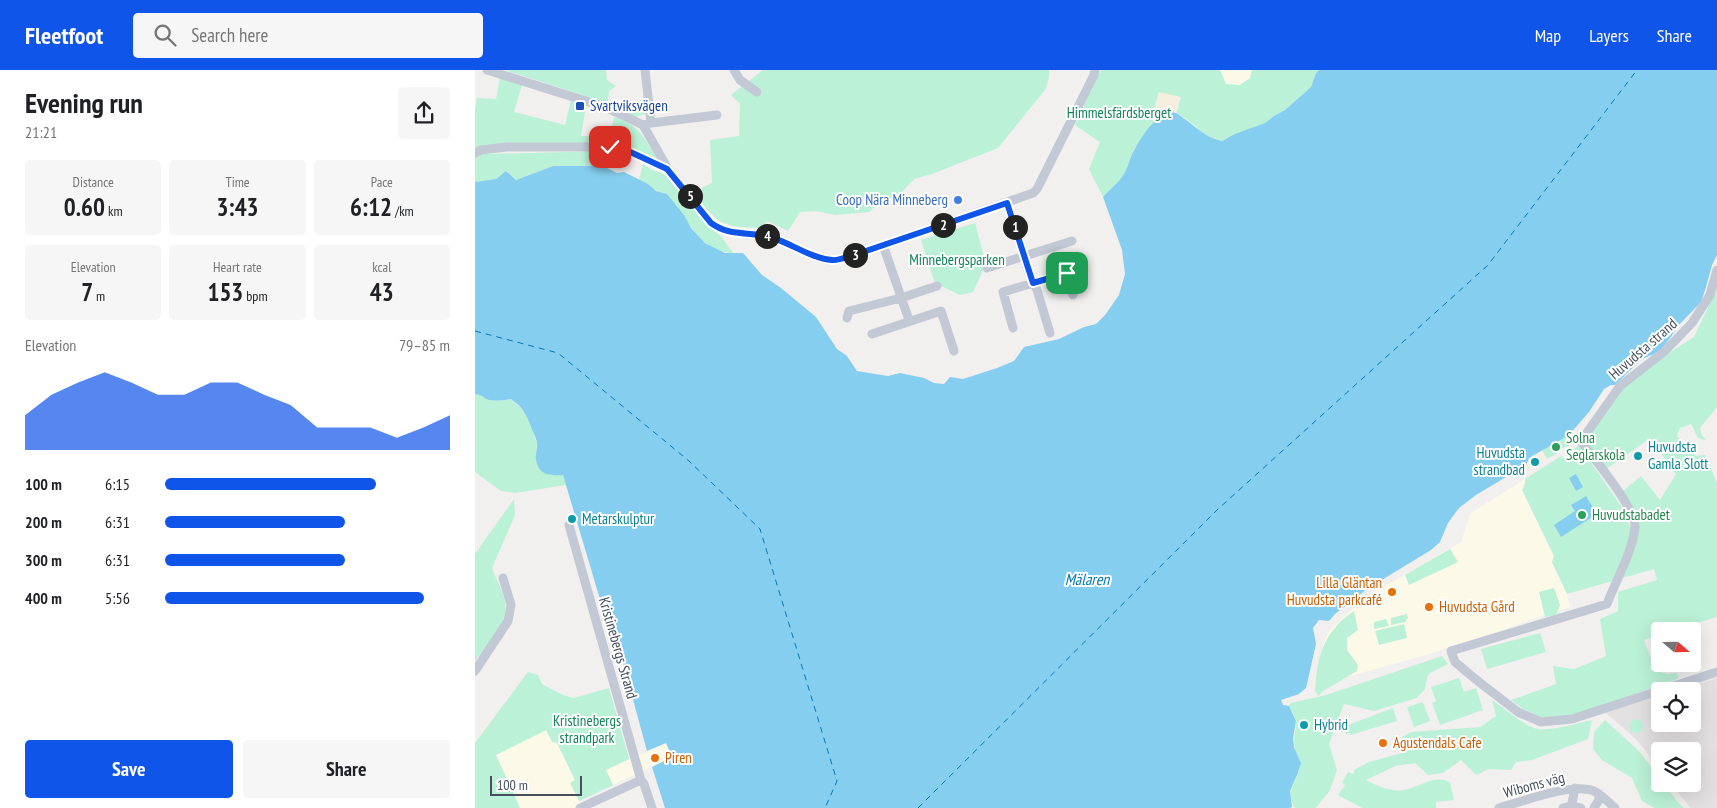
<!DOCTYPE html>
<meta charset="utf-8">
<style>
:root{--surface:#fff;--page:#f6f6f6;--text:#202124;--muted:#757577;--accent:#1055ea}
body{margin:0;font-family:"PT Sans Narrow",sans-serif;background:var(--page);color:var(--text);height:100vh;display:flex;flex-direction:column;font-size:19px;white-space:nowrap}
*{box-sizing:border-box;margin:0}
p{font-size:16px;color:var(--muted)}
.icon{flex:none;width:28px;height:28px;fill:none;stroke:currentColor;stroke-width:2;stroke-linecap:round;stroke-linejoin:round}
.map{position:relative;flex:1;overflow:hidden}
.sheet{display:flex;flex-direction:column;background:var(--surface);width:475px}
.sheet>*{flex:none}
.needle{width:32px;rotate:110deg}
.fabs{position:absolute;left:1176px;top:552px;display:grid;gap:10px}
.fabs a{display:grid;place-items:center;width:50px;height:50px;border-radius:5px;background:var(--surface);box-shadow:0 5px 20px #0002;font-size:25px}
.scale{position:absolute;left:15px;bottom:12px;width:92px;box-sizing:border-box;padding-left:5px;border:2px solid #46505d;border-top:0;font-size:14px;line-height:18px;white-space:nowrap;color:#46505d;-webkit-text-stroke:4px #fff;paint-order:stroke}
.pin{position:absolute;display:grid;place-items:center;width:42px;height:42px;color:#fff;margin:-21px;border-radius:10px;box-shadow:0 2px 8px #0006}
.km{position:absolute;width:25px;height:25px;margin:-12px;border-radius:50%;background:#222;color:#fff;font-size:14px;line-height:25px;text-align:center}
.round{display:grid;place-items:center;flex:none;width:52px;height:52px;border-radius:5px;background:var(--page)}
.summary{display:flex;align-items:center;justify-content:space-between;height:85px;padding:0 25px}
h1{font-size:28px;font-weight:600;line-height:38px}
.metrics{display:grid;grid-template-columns:repeat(3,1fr);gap:8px;height:85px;padding:5px 25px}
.metrics div{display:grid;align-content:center;border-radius:5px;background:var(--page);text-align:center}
.metrics b{font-size:25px;font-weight:600}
.metrics small{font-size:14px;font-weight:400}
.metrics p{font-size:14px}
.chart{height:140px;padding:10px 25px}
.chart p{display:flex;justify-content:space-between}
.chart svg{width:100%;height:90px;margin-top:5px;fill:var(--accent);opacity:.7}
.cta{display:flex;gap:10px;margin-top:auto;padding:10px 25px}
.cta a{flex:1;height:58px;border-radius:5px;background:var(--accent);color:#fff;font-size:20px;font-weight:600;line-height:58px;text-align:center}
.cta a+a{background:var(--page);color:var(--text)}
ul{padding:0 25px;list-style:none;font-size:16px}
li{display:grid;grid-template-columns:80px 60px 1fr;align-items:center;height:38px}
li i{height:12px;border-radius:6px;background:var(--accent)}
header{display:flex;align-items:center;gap:30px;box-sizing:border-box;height:70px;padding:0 25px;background:var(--accent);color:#fff}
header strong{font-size:24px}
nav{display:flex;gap:28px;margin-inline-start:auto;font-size:18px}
.search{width:350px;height:45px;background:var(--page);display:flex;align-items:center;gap:12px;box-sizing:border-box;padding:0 18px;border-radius:5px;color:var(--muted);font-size:19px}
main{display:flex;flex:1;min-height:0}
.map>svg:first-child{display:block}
.commercial{fill:#fdf9e8}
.education{fill:#e3e0e1}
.green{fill:#bbf1d7}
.sand{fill:#f4efdf}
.water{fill:#86cef0}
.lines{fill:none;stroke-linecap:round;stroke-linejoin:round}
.ferry{stroke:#0579b1;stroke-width:1;stroke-dasharray:6 5;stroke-linecap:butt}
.minor{stroke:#c2c9d5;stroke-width:9}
.route-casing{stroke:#fff;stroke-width:10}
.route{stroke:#1055ea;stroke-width:6}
.transit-dot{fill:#1a4fb4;stroke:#fff;stroke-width:2}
.shop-dot{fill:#3f7fe0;stroke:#fff;stroke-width:2}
.leisure-dot{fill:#2e9e5b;stroke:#fff;stroke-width:2}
.culture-dot{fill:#0f9aa8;stroke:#fff;stroke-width:2}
.food-dot{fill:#e8710a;stroke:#fff;stroke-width:2}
.labels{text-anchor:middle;stroke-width:4;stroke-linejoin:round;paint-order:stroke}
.transit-label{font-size:15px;fill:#164399;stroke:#fff;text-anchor:start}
.park-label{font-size:15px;fill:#128358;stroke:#fff}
.shop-label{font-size:15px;fill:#366cbe;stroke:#fff;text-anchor:end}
.street-label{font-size:15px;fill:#46505d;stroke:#fff}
.leisure-label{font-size:15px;fill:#27864d;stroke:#fff;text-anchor:start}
.culture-label{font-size:15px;fill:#0d838f;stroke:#fff;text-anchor:start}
.food-label{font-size:15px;fill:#c56008;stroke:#fff;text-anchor:start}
.water-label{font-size:16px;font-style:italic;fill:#0579b1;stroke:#fff}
</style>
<header>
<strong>Fleetfoot</strong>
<div class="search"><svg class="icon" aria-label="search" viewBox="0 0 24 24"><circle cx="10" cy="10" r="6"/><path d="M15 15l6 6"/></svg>Search here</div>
<nav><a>Map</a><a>Layers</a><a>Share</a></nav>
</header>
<main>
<section class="sheet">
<div class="summary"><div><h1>Evening run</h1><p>21:21</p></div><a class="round"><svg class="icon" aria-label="share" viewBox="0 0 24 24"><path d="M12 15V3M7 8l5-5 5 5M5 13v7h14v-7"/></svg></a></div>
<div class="metrics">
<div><p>Distance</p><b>0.60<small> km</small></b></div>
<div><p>Time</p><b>3:43</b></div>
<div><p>Pace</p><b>6:12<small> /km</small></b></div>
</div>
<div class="metrics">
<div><p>Elevation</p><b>7<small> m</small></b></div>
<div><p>Heart rate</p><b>153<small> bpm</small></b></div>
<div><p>kcal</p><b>43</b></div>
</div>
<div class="chart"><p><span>Elevation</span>79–85 m</p>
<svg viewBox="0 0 160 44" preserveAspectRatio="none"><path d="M0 44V27L10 17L20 11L30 6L40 11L50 17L60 17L70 11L80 11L90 17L100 22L110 33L120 33L130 33L140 38L150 33L160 27V44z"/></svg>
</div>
<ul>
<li><b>100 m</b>6:15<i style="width:74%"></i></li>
<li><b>200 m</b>6:31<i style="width:63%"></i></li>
<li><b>300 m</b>6:31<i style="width:63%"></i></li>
<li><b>400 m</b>5:56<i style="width:91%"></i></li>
</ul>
<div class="cta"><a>Save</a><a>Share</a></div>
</section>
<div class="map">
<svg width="1242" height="738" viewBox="0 0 1242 738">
<rect width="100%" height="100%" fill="#f2efef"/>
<path class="commercial" d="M 745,0 L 777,0 L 775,8 L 765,15 L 751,14 Z
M 1050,409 L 1050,413 L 1048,420 L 1079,487 L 1077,492 L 1092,524 L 1095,537 L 951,585 L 853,612 L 847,586 L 848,575 L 854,561 L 894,524 L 930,505 L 986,472 L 996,443 Z
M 72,660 L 82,673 L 100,710 L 104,731 L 113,734 L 115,738 L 45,738 L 21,685 Z
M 191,673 L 197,687 L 138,715 L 131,700 Z"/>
<path class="education" d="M 1242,608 L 1242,738 L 1216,738 L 1196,714 L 1218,714 L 1218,681 L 1185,681 L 1185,700 L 1163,671 L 1130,642 L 1185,626 L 1185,654 L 1218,654 L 1218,621 L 1200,621 Z"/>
<path class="green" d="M 30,0 L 131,0 L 132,10 L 141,16 L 134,21 L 133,32 L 129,31 L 129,32 Z
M 288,0 L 574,0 C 575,7 573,13 570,20 L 523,78 L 457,104 L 439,109 L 425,124 L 398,138 L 395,142 L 360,145 L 341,141 L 325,142 L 313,161 L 292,151 L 287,158 C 244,157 244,154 218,122 L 237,113 L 235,70 L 264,66 L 265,34 L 256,25 Z
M 626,0 L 745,0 L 751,14 L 765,15 L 775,8 L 777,0 L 844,0 L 841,3 L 836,17 L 810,40 L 799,46 L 790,53 L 747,71 L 728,64 L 722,57 L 701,42 L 704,37 L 684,22 L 678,43 L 681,50 L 675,56 L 659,80 L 655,94 L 647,108 L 628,127 L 614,99 L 625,72 L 600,55 Z
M 25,8 L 47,15 L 39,42 L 90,55 L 96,30 L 111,36 L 106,66 L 135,67 L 139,47 C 164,55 168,66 181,87 L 179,90 L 147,75 L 0,79 L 0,41 L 2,28 L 21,29 Z
M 170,30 L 170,44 L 161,47 L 135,35 Z
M 134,81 L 128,96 L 78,96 L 41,110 L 31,101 L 21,109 L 0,112 L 0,87 L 7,84 Z
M 168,94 L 177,100 L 192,105 L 231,154 L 246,166 L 258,183 C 229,183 216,155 200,136 C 197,133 195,126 191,124 C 187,122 183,122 180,120 C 174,116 170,113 164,110 Z
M 500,153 L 511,194 L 498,222 L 485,225 L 460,213 L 446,170 Z
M 1242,215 L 1242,337 L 1225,358 L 1226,364 L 1231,369 L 1230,370 L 1223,368 L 1216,354 L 1205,358 L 1202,365 C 1207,374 1215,378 1221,386 L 1230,385 L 1242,413 L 1242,547 L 1196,561 L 1185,561 L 1185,565 L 1169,570 L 1181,601 L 1192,604 L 1201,603 L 1204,606 L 1202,609 L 1112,641 L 1089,647 L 1065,647 L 1047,638 L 1036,630 L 1081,614 L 1078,596 L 1099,599 L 1131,586 L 1125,549 L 1143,541 L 1143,522 L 1182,510 L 1179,499 L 1092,524 L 1077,492 L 1079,486 L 1047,420 L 1050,413 L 1050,409 L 1086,386 L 1089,388 L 1104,375 L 1148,439 L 1146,441 L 1156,458 L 1162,454 L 1156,434 L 1148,421 L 1166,406 L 1185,430 L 1201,404 L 1175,368 L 1130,400 L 1109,370 L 1146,319 L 1197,281 L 1219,267 L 1238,227 Z
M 0,324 C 6,325 7,326 11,329 C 18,332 29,330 36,329 L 52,344 L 62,374 L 61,390 L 88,405 L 91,415 L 40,423 L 26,421 L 0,402 Z
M 1092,365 L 1096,368 L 1099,373 L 1080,382 L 1081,384 L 1072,389 L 1067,380 Z
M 39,429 L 40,445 L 17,498 C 21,509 28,521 30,532 C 34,554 12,575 0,591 L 0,484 Z
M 975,479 L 983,492 L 934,515 L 930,505 Z
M 1079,518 L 1085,535 L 1081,545 L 1070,547 L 1064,522 Z
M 879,541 L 883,560 L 872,568 L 872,580 L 883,595 L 882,601 L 848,621 L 843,626 L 840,621 C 842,593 845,572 866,551 C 870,548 874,544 879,541 Z
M 932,544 L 933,549 L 931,549 L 931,552 L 916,555 L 916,548 Z
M 911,549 L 914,556 L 899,559 L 899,552 Z
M 929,554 L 932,568 L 904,575 L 900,561 Z
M 1065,563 L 1071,582 L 1012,599 L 1006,579 Z
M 967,586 L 973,594 L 955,603 L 952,607 L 950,619 L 942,628 L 899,641 L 869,634 L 854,674 L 862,700 L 855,720 L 841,738 L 820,738 C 807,717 826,712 825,693 C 825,688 821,683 820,678 C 817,669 822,660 821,651 C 820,646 816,641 814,636 L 816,633 L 851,625 Z
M 53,602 L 63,605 L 67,614 L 88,625 L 99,628 L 134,618 L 154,689 L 131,700 L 138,715 L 104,731 L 95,713 L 100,710 L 82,673 L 77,672 L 71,660 L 21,685 L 45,738 L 0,738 L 0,673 Z
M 984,608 L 989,622 L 1001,618 L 1008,640 L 965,655 L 957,633 L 961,631 L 956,617 Z
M 1017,630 C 1028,637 1050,657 1063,659 C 1076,661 1104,653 1117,650 L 1113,669 L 1057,690 L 1041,692 L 1036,700 L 1014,699 L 1001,705 L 986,690 L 968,703 L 953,705 L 940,693 L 920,696 L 891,710 C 902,716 916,722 929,720 C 945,717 959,704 975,712 L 979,730 L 961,732 L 961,738 L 887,738 L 863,725 L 870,715 L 867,713 L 873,702 L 879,704 L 879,700 L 894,692 L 931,682 L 927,667 L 936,662 L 1005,657 L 1021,646 Z
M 948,632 L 955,651 L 939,657 L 932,637 Z
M 918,638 L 922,651 L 875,665 L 874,663 L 871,664 L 868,657 Z
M1154 656a7 7 0 1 1 14 0a7 7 0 1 1-14 0Z
M 1130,650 L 1165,682 L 1185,709 L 1185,714 L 1189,714 L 1204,734 L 1209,738 L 1179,738 L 1167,731 L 1157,708 L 1127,690 L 1118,679 L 1119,662 Z"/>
<path class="sand" d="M 684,22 L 706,27 L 701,42 C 693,42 687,44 681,50 L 678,43 Z
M 1067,380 L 1072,389 L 1043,407 L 1040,402 L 1051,395 L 1054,388 Z"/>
<path class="water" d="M 844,0 L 1242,0 L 1242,185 L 1237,195 L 1231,217 L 1226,232 L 1203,256 L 1196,267 L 1184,282 L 1167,289 L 1140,315 L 1136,315 L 1129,319 L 1114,342 L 1094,365 L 1054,388 L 1051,395 L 1001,425 L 984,438 L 973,453 L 965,472 L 956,480 L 892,519 L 860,544 L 854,551 L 844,550 L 838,558 L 841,574 L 831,618 L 824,624 L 806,630 L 808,635 L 814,636 L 821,651 L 818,668 L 819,677 L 826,693 L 823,703 L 815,721 L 817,737 L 815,738 L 190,738 L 177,697 L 197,687 L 191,673 L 172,681 L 135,545 L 130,546 L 88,405 C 75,406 63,405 61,389 C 60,384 63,378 62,373 C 61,366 57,361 55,354 C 50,342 48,338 36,329 C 29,330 18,332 11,329 C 7,326 6,325 0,324 L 0,112 L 21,109 L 31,101 L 41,110 L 78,96 L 128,96 L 142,103 L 149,102 L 173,114 L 181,121 L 192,124 L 209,145 L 216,158 L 230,173 L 250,183 L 268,183 L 287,205 L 306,218 L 341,247 L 362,279 L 372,286 L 382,301 L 413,306 L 425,303 L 449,308 L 459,313 L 469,314 L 475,307 L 488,309 L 522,298 L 539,291 L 549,277 L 584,269 L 609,257 L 621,254 L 630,245 L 644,225 L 650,204 L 647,180 L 628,127 C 634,120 642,114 647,107 C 654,98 654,88 660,79 C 666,67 685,37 701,43 C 704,44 708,48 711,50 C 722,58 732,68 747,71 L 760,64 L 790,53 L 799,46 L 810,40 L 836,17 L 841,3 Z
M 1101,404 L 1108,417 L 1101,421 L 1094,408 Z
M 1111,426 L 1122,444 L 1086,467 L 1079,455 L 1100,441 L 1096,435 Z"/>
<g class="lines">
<path class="ferry" d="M 0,261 L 83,283 L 214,391 L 285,459 L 362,711 L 350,738
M 443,738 L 742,440 L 1013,195 L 1162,0"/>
<path class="minor" d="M 12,0 L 130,37 L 168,55 L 193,99 L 236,153 C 255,167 274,161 295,167 C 316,173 335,188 356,190 C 363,191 372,187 379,185 L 558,123 L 562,119 L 619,5 L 620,0
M 170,0 L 176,53
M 259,0 L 265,10 L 282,22
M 168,55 L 176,53 L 242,45
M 0,83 L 6,80 L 31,77 L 135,77 L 151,80 L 193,99
M 532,133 L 555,206 L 562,220 L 575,263
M 408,175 L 434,250
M 512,198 L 597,171
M 1242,200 L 1235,225 L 1217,253 L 1190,281 L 1145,316 L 1106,371 C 1118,388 1162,439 1160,458 C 1157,483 1141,510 1132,534 L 976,581 L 980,592 L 1004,612 L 1043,642 L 1066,652 L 1097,649 L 1242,602
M 372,248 L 374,241 L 426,228 L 462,216
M 538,258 L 528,222 L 592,203 L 598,225
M 397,264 L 466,241 L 479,281
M 94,455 L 166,710 L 169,714 L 177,738
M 0,601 L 33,551 L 36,535 L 28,508
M 1098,736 L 1097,733 L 1100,718
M 105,738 L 166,710
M 1024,738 C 1047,732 1097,712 1119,721 C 1127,725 1133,732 1140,738
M 1088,738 L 1098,736 L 1106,738
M 1119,738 L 1124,730 L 1124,724"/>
</g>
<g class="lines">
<defs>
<path id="route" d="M 135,77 L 151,80 L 192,99 L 236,153 C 255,167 274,161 295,167 C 316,173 335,188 357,190 C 363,191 372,187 379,185 L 532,133 L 558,213 L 592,203"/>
</defs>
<use href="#route" class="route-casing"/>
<use href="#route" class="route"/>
</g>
<rect class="transit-dot" x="100" y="31" width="10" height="10" rx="2.5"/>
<circle class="shop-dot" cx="483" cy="130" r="5"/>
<g class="leisure-dot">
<circle cx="1081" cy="377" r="5"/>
<circle cx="1107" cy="445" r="5"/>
</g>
<g class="culture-dot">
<circle cx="1163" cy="386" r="5"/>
<circle cx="1060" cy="392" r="5"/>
<circle cx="97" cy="449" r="5"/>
<circle cx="829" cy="655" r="5"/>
</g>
<g class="food-dot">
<circle cx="917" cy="522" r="5"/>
<circle cx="954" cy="537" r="5"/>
<circle cx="908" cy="673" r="5"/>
<circle cx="180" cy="688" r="5"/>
</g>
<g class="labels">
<g class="transit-label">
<text x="115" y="41">Svartviksvägen</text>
</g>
<g class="park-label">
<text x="644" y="48">Himmelsfärdsberget</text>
<text x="482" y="195">Minnebergsparken</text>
<text x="112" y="656">Kristinebergs<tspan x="112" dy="17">strandpark</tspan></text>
</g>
<g class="shop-label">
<text x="473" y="135">Coop Nära Minneberg</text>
</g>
<g class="street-label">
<text transform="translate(1168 279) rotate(-41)" y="5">Huvudsta strand</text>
<text transform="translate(143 578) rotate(74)" y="5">Kristinebergs Strand</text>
<text transform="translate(1059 715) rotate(-15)" y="5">Wiboms väg</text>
</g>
<g class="leisure-label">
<text x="1091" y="373">Solna<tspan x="1091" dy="17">Seglarskola</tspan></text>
<text x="1117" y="450">Huvudstabadet</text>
</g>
<g class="culture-label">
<text x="1173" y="382">Huvudsta<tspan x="1173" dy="17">Gamla Slott</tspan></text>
<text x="1050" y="388" text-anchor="end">Huvudsta<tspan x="1050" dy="17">strandbad</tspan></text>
<text x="107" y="454">Metarskulptur</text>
<text x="839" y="660">Hybrid</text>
</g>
<g class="food-label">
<text x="907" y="518" text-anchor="end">Lilla Gläntan<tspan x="907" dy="17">Huvudsta parkcafé</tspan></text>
<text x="964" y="542">Huvudsta Gård</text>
<text x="918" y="678">Agustendals Cafe</text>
<text x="190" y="693">Piren</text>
</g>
<g class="water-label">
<text x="612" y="515">Mälaren</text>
</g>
</g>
</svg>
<div class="fabs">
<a><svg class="needle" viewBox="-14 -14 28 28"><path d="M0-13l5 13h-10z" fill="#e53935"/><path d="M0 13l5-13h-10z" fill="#757577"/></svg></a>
<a><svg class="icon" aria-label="locate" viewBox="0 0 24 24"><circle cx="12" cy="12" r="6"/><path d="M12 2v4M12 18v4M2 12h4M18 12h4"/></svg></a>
<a><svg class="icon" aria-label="layers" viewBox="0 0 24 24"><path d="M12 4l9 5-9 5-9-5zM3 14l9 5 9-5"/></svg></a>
</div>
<div class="scale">100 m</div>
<div class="pin" style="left:592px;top:203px;background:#1e9e55"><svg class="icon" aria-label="arrive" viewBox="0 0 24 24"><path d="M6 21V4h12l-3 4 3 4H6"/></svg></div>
<div class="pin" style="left:135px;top:77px;background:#d93025"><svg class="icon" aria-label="check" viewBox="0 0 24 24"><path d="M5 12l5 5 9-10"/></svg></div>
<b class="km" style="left:540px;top:157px">1</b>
<b class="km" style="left:468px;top:155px">2</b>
<b class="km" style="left:380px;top:185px">3</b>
<b class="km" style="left:292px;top:166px">4</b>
<b class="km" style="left:215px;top:126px">5</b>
</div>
</main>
